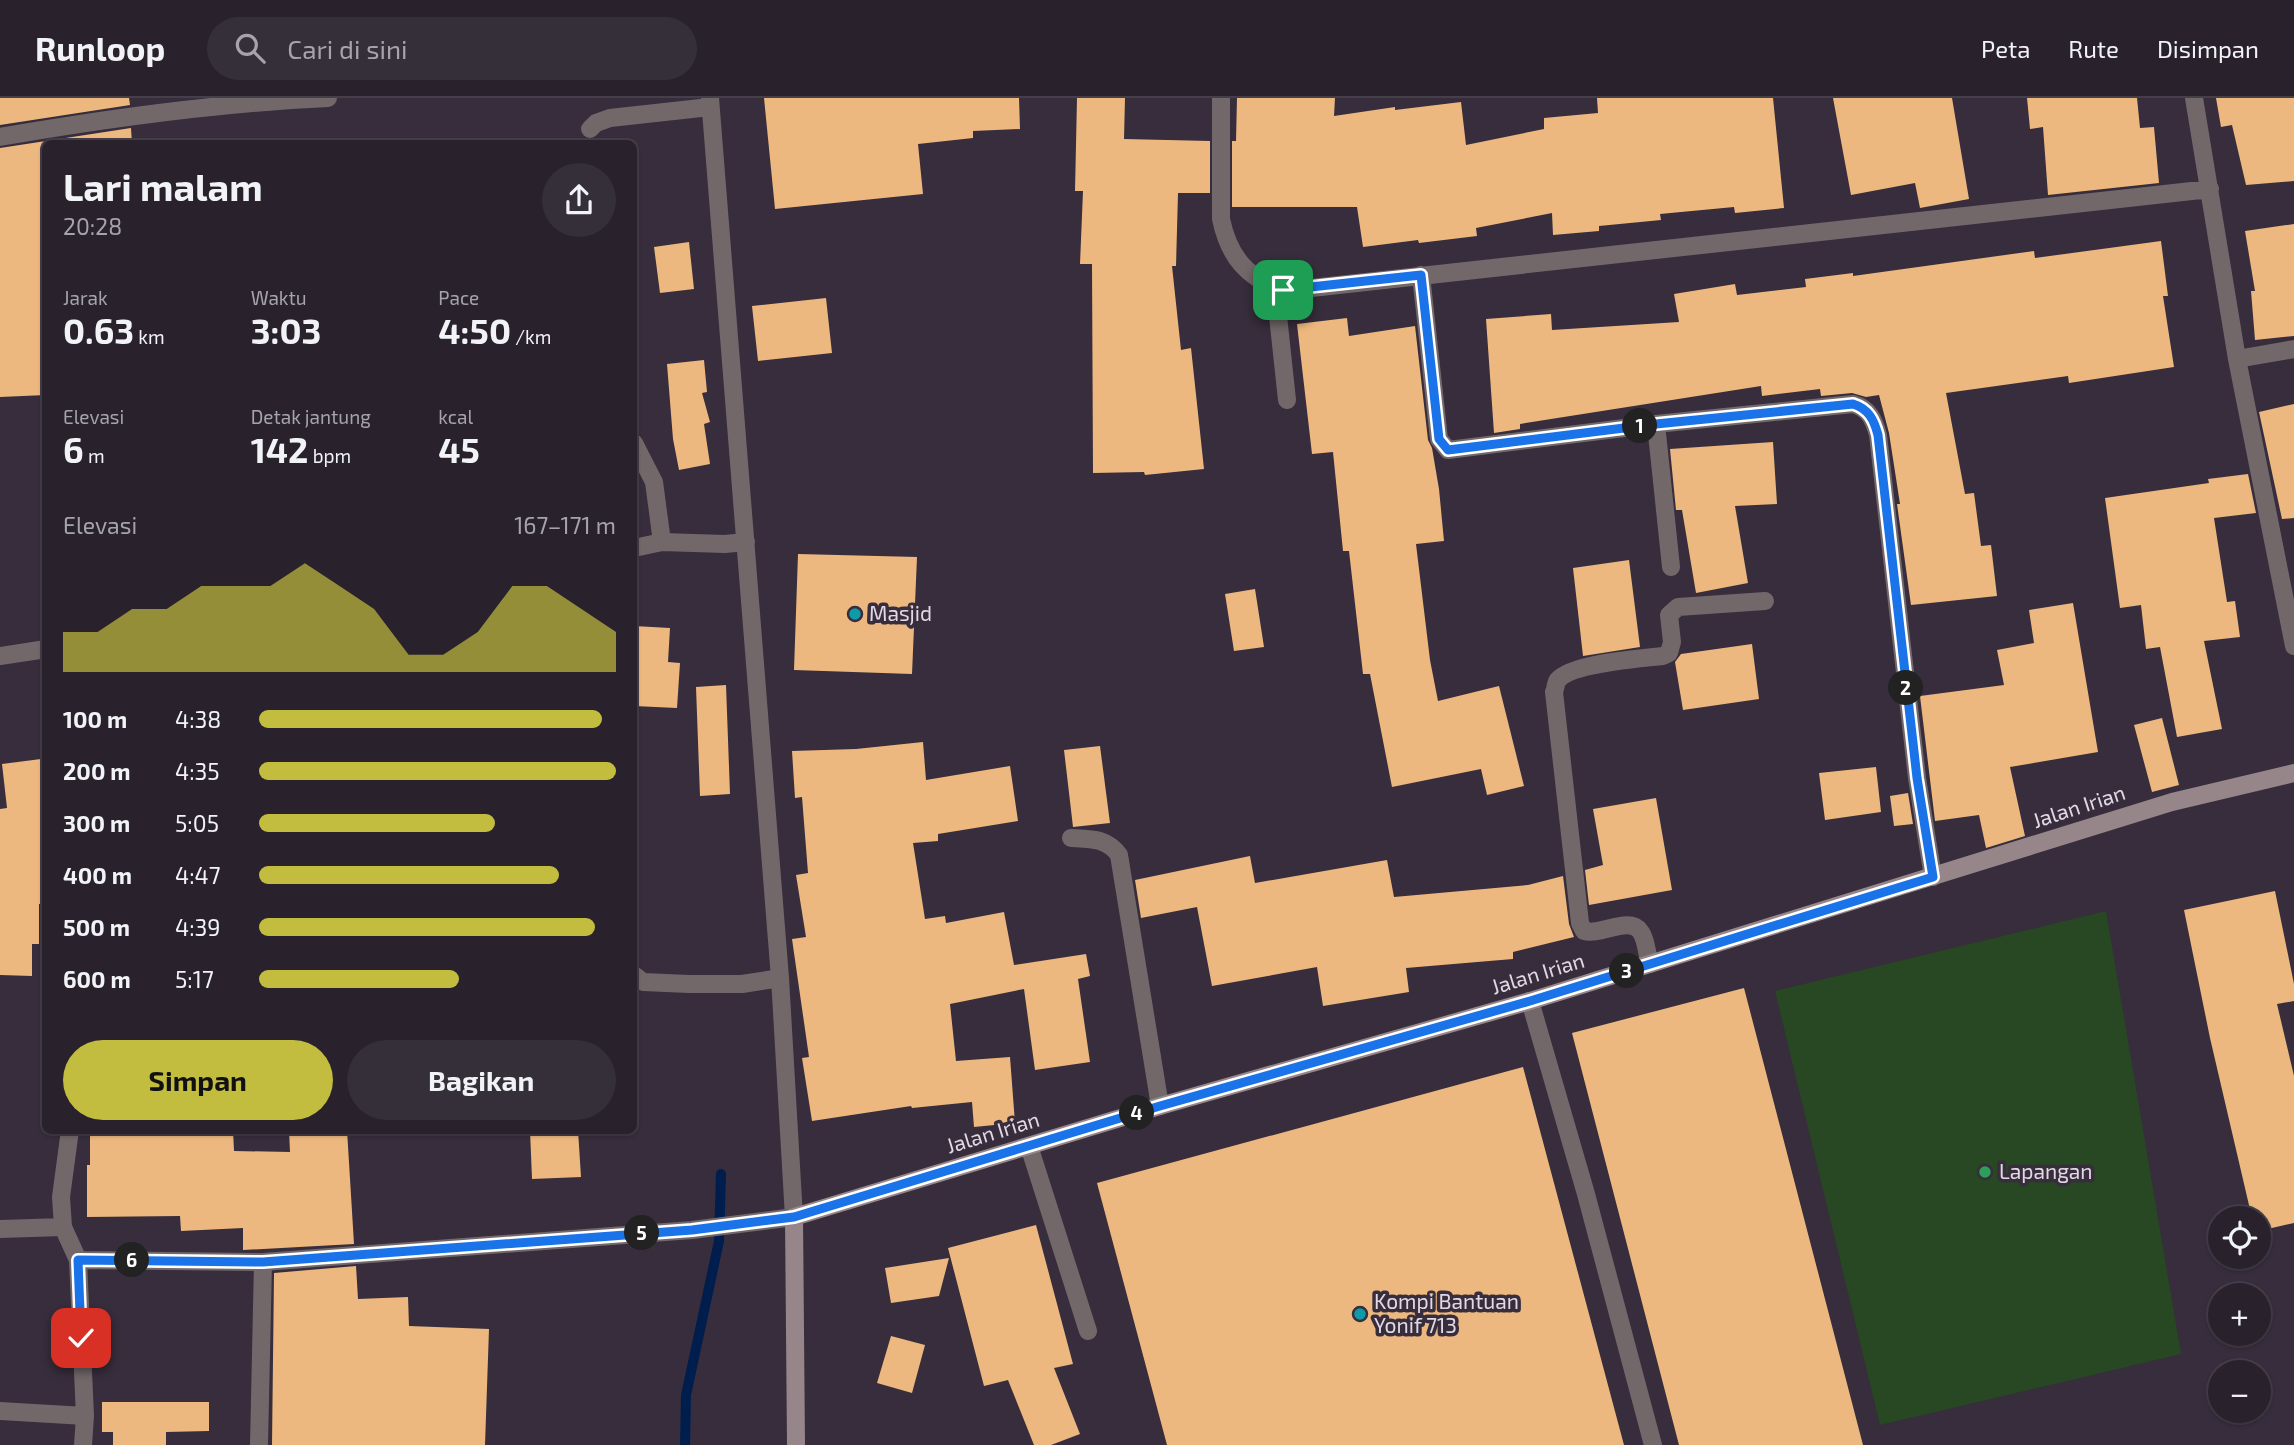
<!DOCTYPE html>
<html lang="id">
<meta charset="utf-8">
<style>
:root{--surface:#29222d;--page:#352f39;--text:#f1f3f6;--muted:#a5a4aa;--line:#453f49;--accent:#c2bd3f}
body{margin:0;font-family:"Exo 2",sans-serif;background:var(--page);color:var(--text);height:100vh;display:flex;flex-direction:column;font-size:26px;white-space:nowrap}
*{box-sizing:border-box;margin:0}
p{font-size:23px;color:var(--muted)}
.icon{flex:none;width:38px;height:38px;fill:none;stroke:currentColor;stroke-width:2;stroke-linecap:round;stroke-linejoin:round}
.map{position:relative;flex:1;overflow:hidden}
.drawer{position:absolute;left:42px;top:42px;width:595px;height:994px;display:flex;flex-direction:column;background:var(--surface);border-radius:10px;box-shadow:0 2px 5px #0004,0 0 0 2px var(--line)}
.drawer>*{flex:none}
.tools{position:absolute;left:2208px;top:1108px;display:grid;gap:14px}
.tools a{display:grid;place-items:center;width:63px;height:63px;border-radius:50%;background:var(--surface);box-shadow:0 2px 5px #0004,0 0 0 2px var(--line);font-size:35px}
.pin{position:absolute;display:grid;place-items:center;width:60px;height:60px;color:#fff;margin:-30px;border-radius:14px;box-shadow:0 4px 10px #0006}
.km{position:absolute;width:35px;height:35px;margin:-18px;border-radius:50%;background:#222;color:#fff;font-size:19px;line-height:35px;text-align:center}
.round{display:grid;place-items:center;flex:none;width:74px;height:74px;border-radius:37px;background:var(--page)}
.head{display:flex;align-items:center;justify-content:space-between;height:119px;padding:0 21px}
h1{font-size:38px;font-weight:700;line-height:52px}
.metrics{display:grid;grid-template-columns:repeat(3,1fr);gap:10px;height:119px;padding:7px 21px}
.metrics div{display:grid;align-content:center}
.metrics b{font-size:35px;font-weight:700}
.metrics small{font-size:19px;font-weight:400}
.metrics p{font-size:19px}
.chart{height:196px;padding:14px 21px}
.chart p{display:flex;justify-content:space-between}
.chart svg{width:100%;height:126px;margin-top:7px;fill:var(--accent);opacity:.7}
.primary-button{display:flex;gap:14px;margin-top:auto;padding:14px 21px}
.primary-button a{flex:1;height:80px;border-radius:42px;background:var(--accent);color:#111;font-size:28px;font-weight:700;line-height:80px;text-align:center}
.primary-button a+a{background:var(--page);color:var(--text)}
ul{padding:0 21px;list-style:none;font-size:23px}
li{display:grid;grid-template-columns:112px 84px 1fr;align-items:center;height:52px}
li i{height:18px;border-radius:9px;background:var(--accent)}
header{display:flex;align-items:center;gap:42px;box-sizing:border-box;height:98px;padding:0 35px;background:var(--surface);border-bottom:2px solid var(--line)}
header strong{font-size:33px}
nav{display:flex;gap:38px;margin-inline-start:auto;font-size:24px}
.search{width:490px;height:63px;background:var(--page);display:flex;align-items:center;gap:18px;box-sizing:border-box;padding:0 24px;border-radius:38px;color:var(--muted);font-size:26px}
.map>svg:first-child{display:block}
.green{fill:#274822}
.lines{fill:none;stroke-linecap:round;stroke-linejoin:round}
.stream{stroke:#001e4d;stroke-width:10}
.building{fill:#edb87f}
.street{stroke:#72686a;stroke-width:18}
.secondary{stroke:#978689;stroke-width:18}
.route-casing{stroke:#fff;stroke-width:14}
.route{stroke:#1a73e8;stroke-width:9}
.culture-dot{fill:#0f9aa8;stroke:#372d3c;stroke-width:2.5}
.leisure-dot{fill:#2e9e5b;stroke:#372d3c;stroke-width:2.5}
.labels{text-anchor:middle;stroke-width:7;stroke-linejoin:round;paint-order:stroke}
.poi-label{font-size:21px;fill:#e1dae4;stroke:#372d3c;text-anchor:start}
.street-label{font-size:21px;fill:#e1dae4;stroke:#372d3c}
</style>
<header>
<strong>Runloop</strong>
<div class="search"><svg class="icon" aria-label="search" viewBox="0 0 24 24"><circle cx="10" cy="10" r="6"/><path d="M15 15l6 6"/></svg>Cari di sini</div>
<nav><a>Peta</a><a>Rute</a><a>Disimpan</a></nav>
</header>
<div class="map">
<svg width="2294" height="1347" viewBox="0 0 2294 1347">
<rect width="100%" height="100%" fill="#372d3c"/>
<path class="green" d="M 2106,813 L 2181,1256 L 1880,1327 L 1775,893 Z"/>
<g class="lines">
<path class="stream" d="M 685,1347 L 686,1297 L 719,1143 L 721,1076"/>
</g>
<path class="building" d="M 0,0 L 129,0 L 130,7 L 0,27 Z
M 764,0 L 1019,0 L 1020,31 L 973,33 L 973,40 L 918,46 L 923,96 L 775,111 Z
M 1077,0 L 1125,0 L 1124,41 L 1210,43 L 1210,95 L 1178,95 L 1176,168 L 1172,168 L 1181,252 L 1191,250 L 1204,371 L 1145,377 L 1144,374 L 1093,375 L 1092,166 L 1080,166 L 1083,93 L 1075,93 Z
M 1237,0 L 1335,0 L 1334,18 L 1395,9 L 1395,12 L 1461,4 L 1466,47 L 1544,31 L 1544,20 L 1598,15 L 1597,0 L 1773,0 L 1784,110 L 1735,115 L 1734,109 L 1660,116 L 1661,122 L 1599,128 L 1599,133 L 1553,137 L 1552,115 L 1476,130 L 1477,138 L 1419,145 L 1418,142 L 1363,149 L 1357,109 L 1232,109 L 1232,43 L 1236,43 Z
M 1833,0 L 1952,0 L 1969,101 L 1920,110 L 1915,85 L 1851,97 Z
M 2027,0 L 2137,0 L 2140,30 L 2154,29 L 2159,85 L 2048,97 L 2043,29 L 2030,31 Z
M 2216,0 L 2294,0 L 2294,83 L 2246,87 L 2232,27 L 2221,29 Z
M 131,30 L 132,46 L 46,46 L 46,297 L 0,299 L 0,50 Z
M 2294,126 L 2294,238 L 2255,242 L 2251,193 L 2255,193 L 2245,133 Z
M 2161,143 L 2168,198 L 2163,198 L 2174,269 L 2069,285 L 2068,278 L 1946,295 L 1965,396 L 1974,395 L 1981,448 L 1991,447 L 1997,498 L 1911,507 L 1897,406 L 1900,406 L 1889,335 L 1879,297 L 1866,299 L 1852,295 L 1821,298 L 1820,291 L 1762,298 L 1761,288 L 1520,326 L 1520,331 L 1494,335 L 1486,221 L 1551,216 L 1552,232 L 1679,224 L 1674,196 L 1735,186 L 1737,197 L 1806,189 L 1805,181 L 1853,175 L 1853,178 L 2034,153 L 2035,160 Z
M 689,144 L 694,191 L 660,195 L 654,149 Z
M 826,200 L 832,255 L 758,263 L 752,208 Z
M 1347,220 L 1349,238 L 1415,228 L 1428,342 L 1432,350 L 1439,391 L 1444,443 L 1416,446 L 1430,562 L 1438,603 L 1499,588 L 1524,688 L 1487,697 L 1481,671 L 1392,689 L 1370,576 L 1363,576 L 1349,453 L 1343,453 L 1333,354 L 1312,356 L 1297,226 Z
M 704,262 L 707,294 L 702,295 L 710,324 L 704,326 L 710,366 L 679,372 L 673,341 L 667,266 Z
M 2294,306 L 2294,420 L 2282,421 L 2259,314 Z
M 1773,344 L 1777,406 L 1735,408 L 1748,485 L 1696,495 L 1682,412 L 1676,412 L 1670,351 Z
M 2248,376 L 2256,415 L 2214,420 L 2227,504 L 2235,503 L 2240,539 L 2204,543 L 2222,631 L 2177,639 L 2160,549 L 2146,551 L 2141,507 L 2120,510 L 2105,400 L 2209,385 L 2208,381 Z
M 798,456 L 917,459 L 912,576 L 794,572 Z
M 1629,462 L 1640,549 L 1583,558 L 1573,470 Z
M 1255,491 L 1264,549 L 1234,553 L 1225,496 Z
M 2073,505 L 2098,654 L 2010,669 L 2025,738 L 1986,750 L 1979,717 L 1935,723 L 1920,598 L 2004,587 L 1997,552 L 2034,545 L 2029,512 Z
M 634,528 L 670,530 L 668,564 L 680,565 L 677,610 L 634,608 Z
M 1752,546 L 1759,601 L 1683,612 L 1675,564 L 1681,556 Z
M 726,587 L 730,696 L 700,698 L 696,589 Z
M 2162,620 L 2179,687 L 2152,694 L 2134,627 Z
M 923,644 L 926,682 L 1010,668 L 1018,723 L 938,736 L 938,743 L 913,745 L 925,821 L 945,818 L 946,825 L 1004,814 L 1014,867 L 1086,856 L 1090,878 L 1078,881 L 1090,964 L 1035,972 L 1024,891 L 950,906 L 956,963 L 1010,959 L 1015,1025 L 974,1029 L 972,1004 L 912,1010 L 911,1008 L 812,1023 L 802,960 L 809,959 L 792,841 L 806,839 L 796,777 L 808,775 L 802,699 L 795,700 L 792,653 L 856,651 Z
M 1100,648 L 1110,725 L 1073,729 L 1064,652 Z
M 41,661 L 46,702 L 46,806 L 39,806 L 39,846 L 32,846 L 32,878 L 0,877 L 0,711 L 7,710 L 2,666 Z
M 1876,669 L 1881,714 L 1825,722 L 1819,675 Z
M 1908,695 L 1913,726 L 1894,728 L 1890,698 Z
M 1656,700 L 1672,792 L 1589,807 L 1585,772 L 1603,767 L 1593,711 Z
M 1250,758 L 1255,785 L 1387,762 L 1394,799 L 1528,787 L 1563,778 L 1569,826 L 1574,839 L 1513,854 L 1513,861 L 1406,870 L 1409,894 L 1323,908 L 1317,869 L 1212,888 L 1197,809 L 1141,820 L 1135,782 Z
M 2275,793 L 2294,886 L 2294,903 L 2277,906 L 2294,978 L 2294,1125 L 2259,1133 L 2259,1120 L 2252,1120 L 2210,940 L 2184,812 Z
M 1744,890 L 1863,1347 L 1679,1347 L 1572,935 Z
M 1523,969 L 1624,1347 L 1167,1347 L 1097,1085 Z
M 90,1032 L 159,1032 L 159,1035 L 233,1032 L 234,1053 L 290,1054 L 289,1032 L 347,1032 L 354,1146 L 243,1152 L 243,1130 L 181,1133 L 180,1118 L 87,1119 L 87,1067 L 90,1067 Z
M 530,1032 L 578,1032 L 581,1079 L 532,1081 Z
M 1036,1127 L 1073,1266 L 1054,1270 L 1080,1336 L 1051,1347 L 1034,1347 L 1008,1282 L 984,1288 L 948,1150 Z
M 949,1160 L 939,1198 L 891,1205 L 885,1170 Z
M 356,1168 L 358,1201 L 408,1199 L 409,1228 L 489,1231 L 485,1347 L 272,1347 L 274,1175 Z
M 891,1238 L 925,1247 L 912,1295 L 877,1285 Z
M 102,1304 L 209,1304 L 209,1333 L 166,1334 L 166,1347 L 113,1347 L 113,1334 L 102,1334 Z"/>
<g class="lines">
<path class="street" d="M 1221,0 L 1221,121 C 1229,159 1247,180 1284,193 L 2210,91
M 2194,0 L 2237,261 L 2294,548
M 590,31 L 596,25 L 610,20 L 710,9
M 0,39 C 109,20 218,5 328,0
M 1421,177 L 1439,341 L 1448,352 L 1656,326 L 1853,306 C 1869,310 1874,322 1878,337 L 1917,680 L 1933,779
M 1275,190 L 1287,302
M 2237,261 L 2294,251
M 1656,326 L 1671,469
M 634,345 L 654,384 L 662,444
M 634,450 L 662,444 L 725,446 L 746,444
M 0,558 L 46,551
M 1071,740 C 1091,741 1107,740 1119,757 L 1160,1008
M 1650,866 C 1647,857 1646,840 1640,833 C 1629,818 1600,838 1584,833 L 1580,825 L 1554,594 C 1555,593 1556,584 1557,583 C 1569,566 1641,560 1663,558 L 1669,555 L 1672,544 L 1669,517 L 1678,509 L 1765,503
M 634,877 L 643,884 L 689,886 L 742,886 L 780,880
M 1530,903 L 1586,1096 L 1653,1347
M 70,1032 L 61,1099 L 63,1129 L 78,1162 L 85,1318 L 83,1347
M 1029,1048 L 1088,1233
M 0,1131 L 63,1129
M 78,1162 L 263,1164 L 692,1132 L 794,1119 L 780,880 L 710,0
M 0,1313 L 85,1318
M 259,1347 L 263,1164"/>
<path class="secondary" d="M 796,1347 L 794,1119 L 1160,1008 L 1530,903 L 2172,704 L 2294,675"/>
</g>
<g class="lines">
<defs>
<path id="route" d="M 81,1240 L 78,1162 L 263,1164 L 692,1132 L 794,1119 L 1160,1008 L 1530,903 L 1933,779 L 1917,680 L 1878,337 C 1874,322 1869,311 1853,306 L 1656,326 L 1448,352 L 1439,341 L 1421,177 L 1283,192"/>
</defs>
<use href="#route" class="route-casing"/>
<use href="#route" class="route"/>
</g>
<g class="culture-dot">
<circle cx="855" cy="516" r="7"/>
<circle cx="1360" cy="1216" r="7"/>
</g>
<circle class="leisure-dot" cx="1985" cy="1074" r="7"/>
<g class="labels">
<g class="poi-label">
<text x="869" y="523">Masjid</text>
<text x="1999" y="1081">Lapangan</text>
<text x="1374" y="1211">Kompi Bantuan<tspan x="1374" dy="24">Yonif 713</tspan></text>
</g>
<g class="street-label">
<text transform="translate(2079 709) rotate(-18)" y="7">Jalan Irian</text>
<text transform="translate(1538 876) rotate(-17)" y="7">Jalan Irian</text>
<text transform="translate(993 1035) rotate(-17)" y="7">Jalan Irian</text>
</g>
</g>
</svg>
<div class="tools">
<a><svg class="icon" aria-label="locate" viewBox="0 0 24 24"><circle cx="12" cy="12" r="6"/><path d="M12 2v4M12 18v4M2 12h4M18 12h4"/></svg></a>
<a>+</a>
<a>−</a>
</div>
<div class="pin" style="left:1283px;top:192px;background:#1e9e55"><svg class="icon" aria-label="arrive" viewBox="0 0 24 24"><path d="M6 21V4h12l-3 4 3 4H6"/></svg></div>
<div class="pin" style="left:81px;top:1240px;background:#d93025"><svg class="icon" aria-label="check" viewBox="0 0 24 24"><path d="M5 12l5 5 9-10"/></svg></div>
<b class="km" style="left:1640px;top:328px">1</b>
<b class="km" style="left:1906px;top:590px">2</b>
<b class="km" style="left:1627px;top:873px">3</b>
<b class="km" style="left:1137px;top:1015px">4</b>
<b class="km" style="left:642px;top:1135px">5</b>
<b class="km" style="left:132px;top:1162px">6</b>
<section class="drawer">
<div class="head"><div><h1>Lari malam</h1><p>20:28</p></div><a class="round"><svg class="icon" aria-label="share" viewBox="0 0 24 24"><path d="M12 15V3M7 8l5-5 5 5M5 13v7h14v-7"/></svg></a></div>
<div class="metrics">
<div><p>Jarak</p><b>0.63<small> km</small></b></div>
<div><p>Waktu</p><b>3:03</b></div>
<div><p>Pace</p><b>4:50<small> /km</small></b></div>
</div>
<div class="metrics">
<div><p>Elevasi</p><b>6<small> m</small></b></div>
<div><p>Detak jantung</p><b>142<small> bpm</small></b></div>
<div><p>kcal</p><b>45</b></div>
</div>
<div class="chart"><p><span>Elevasi</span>167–171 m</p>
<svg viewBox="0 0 160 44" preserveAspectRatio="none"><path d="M0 44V30L10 30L20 22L30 22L40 14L50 14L60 14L70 6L80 14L90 22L100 38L110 38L120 30L130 14L140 14L150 22L160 30V44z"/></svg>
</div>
<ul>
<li><b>100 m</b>4:38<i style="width:96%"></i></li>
<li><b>200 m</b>4:35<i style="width:100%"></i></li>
<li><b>300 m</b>5:05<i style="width:66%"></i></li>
<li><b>400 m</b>4:47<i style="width:84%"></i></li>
<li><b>500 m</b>4:39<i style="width:94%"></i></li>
<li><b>600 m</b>5:17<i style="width:56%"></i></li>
</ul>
<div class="primary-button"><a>Simpan</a><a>Bagikan</a></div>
</section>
</div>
